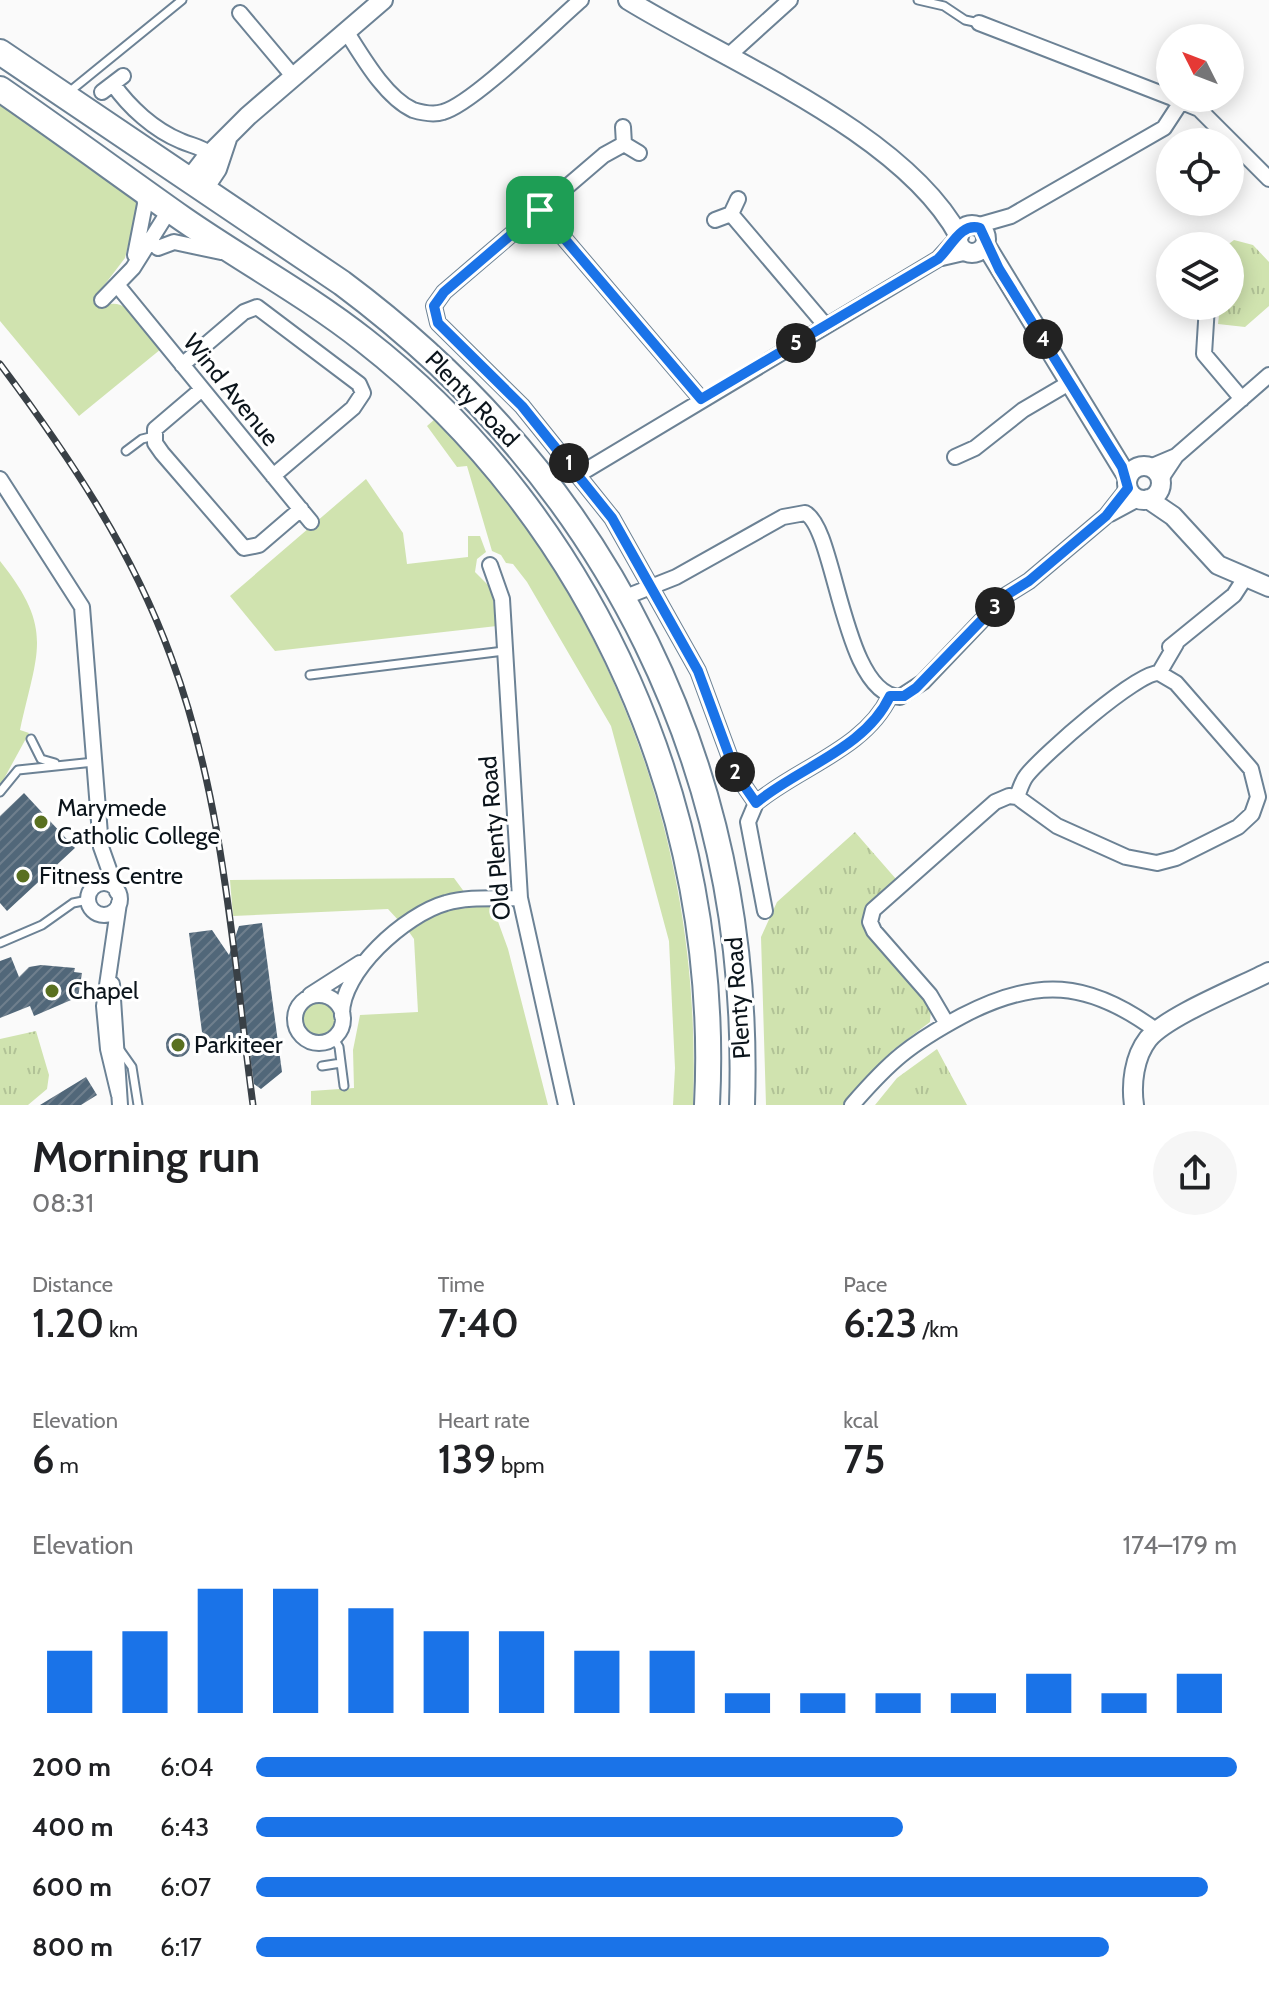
<!DOCTYPE html>
<meta charset="utf-8">
<style>
:root{--surface:#fff;--page:#f6f6f6;--text:#202124;--muted:#757577;--accent:#1a73e8}
body{margin:0;font-family:Cabin,sans-serif;background:var(--page);color:var(--text);height:100vh;display:flex;flex-direction:column;font-size:30px;white-space:nowrap}
*{box-sizing:border-box;margin:0}
p{font-size:26px;color:var(--muted)}
.icon{flex:none;width:44px;height:44px;fill:none;stroke:currentColor;stroke-width:2;stroke-linecap:round;stroke-linejoin:round}
.map{position:relative;height:1105px;overflow:hidden}
.drawer{display:flex;flex-direction:column;background:var(--surface);flex:1}
.drawer>*{flex:none}
.needle{width:52px;rotate:312deg}
.tools{position:absolute;left:1156px;top:24px;display:grid;gap:16px}
.tools a{display:grid;place-items:center;width:88px;height:88px;border-radius:50%;background:var(--surface);box-shadow:0 4px 20px #0003;font-size:40px}
.pin{position:absolute;display:grid;place-items:center;width:68px;height:68px;color:#fff;margin:-34px;border-radius:16px;box-shadow:0 4px 12px #0006}
.km{position:absolute;width:40px;height:40px;margin:-20px;border-radius:50%;background:#222;color:#fff;font-size:22px;line-height:40px;text-align:center}
.round{display:grid;place-items:center;flex:none;width:84px;height:84px;border-radius:42px;background:var(--page)}
.overview{display:flex;align-items:center;justify-content:space-between;height:136px;padding:0 32px}
h1{font-size:44px;font-weight:600;line-height:60px}
.figures{display:grid;grid-template-columns:repeat(3,1fr);gap:12px;height:136px;padding:8px 32px}
.figures div{display:grid;align-content:center}
.figures b{font-size:40px;font-weight:600}
.figures small{font-size:22px;font-weight:400}
.figures p{font-size:22px}
.chart{height:224px;padding:16px 32px}
.chart p{display:flex;justify-content:space-between}
.chart svg{width:100%;height:144px;margin-top:8px;stroke:var(--accent);stroke-width:6}
ul{padding:0 32px;list-style:none;font-size:26px}
li{display:grid;grid-template-columns:128px 96px 1fr;align-items:center;height:60px}
li i{height:20px;border-radius:10px;background:var(--accent)}
.map>svg:first-child{display:block}
.grass{fill:#d0e3af}
.park{fill:url(#park-tufts)}
.building{fill:url(#building-hatch)}
.lines{fill:none;stroke-linecap:round;stroke-linejoin:round}
.lane-casing{stroke:#6c8295;stroke-width:11}
.street-casing{stroke:#6c8295;stroke-width:18}
.secondary-casing{stroke:#6c8295;stroke-width:22}
.highway-casing{stroke:#6c8295;stroke-width:28}
.lane{stroke:#fff;stroke-width:7}
.street{stroke:#fff;stroke-width:14}
.secondary{stroke:#fff;stroke-width:18}
.highway{stroke:#fff;stroke-width:24}
.rail-casing{stroke:#394046;stroke-width:7}
.rail{stroke:#fff;stroke-width:4;stroke-dasharray:12;stroke-linecap:butt}
.route-casing{stroke:#fff;stroke-width:16}
.route{stroke:#1a73e8;stroke-width:10}
.poi-dot{fill:#597020;stroke:#fff;stroke-width:3}
.labels{text-anchor:middle;stroke-width:6;stroke-linejoin:round;paint-order:stroke}
.street-label{font-size:24px;fill:#0b141b;stroke:#fff}
.poi-label{font-size:24px;fill:#0b141b;stroke:#fff;text-anchor:start}
</style>
<div class="map">
<svg width="1269" height="1105" viewBox="0 0 1269 1105">
<defs>
<pattern id="park-tufts" width="24" height="20" patternUnits="userSpaceOnUse" patternTransform="scale(2)"><rect width="24" height="20" fill="#d0e3af"/><path d="M3 7l-1-3M5 7V3M7 7l1-3M15 17l-1-3M17 17v-4M19 17l1-3" fill="none" stroke="#b1c296"/></pattern>
<pattern id="building-hatch" width="6" height="6" patternUnits="userSpaceOnUse" patternTransform="scale(2)"><rect width="6" height="6" fill="#516779"/><path d="M-1 1l2-2M0 6l6-6M5 7l2-2" fill="none" stroke="#6f7f8d"/></pattern>
</defs>
<rect width="100%" height="100%" fill="#fafafa"/>
<path class="grass" d="M 0,105 L 139,201 L 125,258 L 96,296 L 104,306 C 128,294 147,332 161,349 L 79,416 L 0,321 Z
M 435,419 C 615,603 703,850 693,1105 L 673,1105 L 675,1068 L 669,941 L 611,726 L 527,582 L 513,564 L 506,563 L 501,555 L 492,551 L 467,466 L 457,467 L 427,426 Z
M 366,479 L 403,533 L 407,564 L 468,557 L 468,536 L 480,536 L 486,552 L 477,559 L 475,572 L 491,588 L 497,626 L 275,651 L 230,596 Z
M 0,561 C 55,630 37,651 20,730 L 29,733 L 0,786 Z
M 454,878 L 465,893 L 399,921 L 388,909 L 233,916 L 230,880 Z
M 492,905 L 508,949 L 548,1105 L 311,1105 L 311,1091 L 354,1088 L 353,1050 L 360,1015 L 418,1012 L 414,939 L 409,932 L 441,911 Z
M303 1019a16 16 0 1 1 32 0a16 16 0 1 1-32 0Z"/>
<path class="park" d="M 1234,240 L 1253,245 L 1269,262 L 1269,306 L 1245,327 L 1218,324 L 1220,306 L 1230,306 L 1230,246 L 1226,246 Z
M 855,832 L 896,879 L 864,908 L 864,927 L 926,998 L 931,1009 L 930,1022 L 893,1050 L 844,1105 L 766,1105 L 761,937 L 777,902 Z
M 36,1031 L 49,1075 L 47,1089 L 28,1105 L 0,1105 L 0,1039 Z
M 937,1049 L 967,1105 L 875,1105 L 897,1078 Z"/>
<path class="building" d="M 24,793 L 75,848 L 7,911 L 0,903 L 0,816 Z
M 262,923 L 282,1072 L 261,1089 L 254,1084 L 247,1035 L 228,1053 L 202,1032 L 189,933 L 212,930 L 229,955 L 239,926 Z
M 11,957 L 19,977 L 29,967 L 41,965 L 75,968 L 74,972 L 82,973 L 78,997 L 34,1016 L 30,1006 L 0,1018 L 0,961 Z
M166 1045a12 12 0 1 1 24 0a12 12 0 1 1-24 0Z
M 86,1077 L 97,1095 L 81,1105 L 40,1105 Z"/>
<g class="lines">
<defs>
<path id="lane" d="M 918,0 L 944,6 L 965,20 L 979,23
M 69,92 L 182,0
M 126,451 L 142,439 L 154,436
M 310,675 L 504,651
M 31,739 L 41,759 L 55,763
M 0,792 L 18,770 L 94,762
M 0,943 L 42,925 L 73,903 L 88,900
M 333,1037 L 339,1047 L 344,1086
M 120,1050 L 132,1067 L 138,1105
M 322,1066 L 341,1063"/>
<path id="street" d="M 240,13 L 293,76
M 979,23 L 1170,97
M 346,31 C 362,56 385,97 413,110 C 423,113 434,115 443,112 C 473,104 553,24 581,0
M 727,57 L 790,0
M 113,84 C 129,107 154,130 181,141 C 192,146 200,146 210,154
M 102,92 L 123,76
M 1172,98 L 1199,109 L 1269,179
M 623,127 L 624,144 L 639,153
M 624,144 L 604,155 L 444,292 L 434,306 L 438,323 L 522,406 L 612,518 L 698,671 L 736,774 L 756,803 L 748,822 L 765,911
M 540,210 L 701,399
M 731,214 L 826,326
M 715,220 L 731,214 L 738,199
M 976,226 L 1011,216 L 1164,128 L 1181,102
M 158,248 L 174,242 L 221,252
M 135,255 L 145,204 L 144,190
M 942,258 L 968,252
M 118,286 L 311,522
M 102,300 L 133,268 L 170,209
M 1207,306 L 1204,354 L 1242,399
M 182,365 L 244,312 L 257,307 L 359,384 L 363,393 L 353,408 L 273,476
M 202,389 L 155,429 L 155,443 L 162,453 L 244,548 L 259,545 L 301,509
M 955,457 L 975,448 L 1023,410 L 1069,383
M 1150,467 L 1176,456 L 1269,375
M 578,475 L 938,259 L 958,237
M 0,479 L 82,607 L 101,847 L 117,892
M 1160,480 L 1176,456
M 1110,514 L 1138,499
M 490,565 L 502,599 L 520,898 L 566,1105
M 623,598 L 676,577 L 783,517 L 805,513 C 836,527 842,695 900,697 L 923,682 L 1005,596 L 1029,581 L 1106,516 L 1128,488
M 1170,647 L 1234,595 L 1245,578
M 1017,797 L 1057,826 L 1126,857 L 1157,863 L 1176,858 L 1238,827 L 1252,814 L 1258,797 L 1251,769 L 1176,683 L 1159,673
M 756,803 C 799,767 865,749 890,696
M88 899a16 16 0 1 1 32 0a16 16 0 1 1-32 0Z
M 119,903 L 104,1006 L 108,1049 L 119,1095
M 112,984 L 120,1105
M 310,995 L 360,963
M295 1019a24 24 0 1 1 48 0a24 24 0 1 1-48 0Z
M 342,1016 C 340,972 406,914 446,903 C 469,896 496,899 520,898
M 947,1024 L 930,995 L 874,931 L 870,922 L 873,910 L 995,802 L 1009,796 L 1017,797 C 1020,789 1022,781 1027,775 C 1043,755 1138,671 1159,673 L 1176,644
M 852,1105 C 890,1061 910,1044 962,1016 C 1036,977 1088,980 1157,1031"/>
<path id="secondary" d="M 628,0 C 727,61 903,132 959,236
M 189,180 L 206,158 L 248,116 L 383,0
M 203,190 L 217,169 L 227,139
M958 239a14 14 0 1 1 28 0a14 14 0 1 1-28 0Z
M 985,244 L 1128,478
M1127 483a17 17 0 1 1 34 0a17 17 0 1 1-34 0Z
M 1148,499 L 1173,516 L 1218,565 L 1269,587
M 1134,1105 C 1131,1084 1134,1057 1148,1039 C 1167,1016 1240,987 1269,972"/>
<path id="highway" d="M 0,52 L 342,283 C 609,482 753,770 742,1105
M 0,89 C 61,131 122,176 183,219 C 242,260 307,295 364,340 C 596,521 722,813 707,1105"/>
</defs>
<use href="#lane" class="lane-casing"/>
<use href="#street" class="street-casing"/>
<use href="#secondary" class="secondary-casing"/>
<use href="#highway" class="highway-casing"/>
<use href="#lane" class="lane"/>
<use href="#street" class="street"/>
<use href="#secondary" class="secondary"/>
<use href="#highway" class="highway"/>
<defs>
<path id="rail" d="M 0,364 C 69,456 131,548 171,657 C 224,799 233,956 253,1105"/>
</defs>
<use href="#rail" class="rail-casing"/>
<use href="#rail" class="rail"/>
</g>
<g class="lines">
<defs>
<path id="route" d="M 540,210 L 701,399 L 938,259 C 951,247 961,222 980,228 L 999,269 L 1122,467 L 1128,488 L 1106,516 L 1029,581 L 1005,596 L 916,688 L 904,696 L 890,696 C 865,749 799,767 756,803 L 736,774 L 698,671 L 612,518 L 522,406 L 438,323 L 434,306 L 444,292 Z"/>
</defs>
<use href="#route" class="route-casing"/>
<use href="#route" class="route"/>
</g>
<g class="poi-dot">
<circle cx="41" cy="822" r="8"/>
<circle cx="23" cy="876" r="8"/>
<circle cx="52" cy="991" r="8"/>
<circle cx="178" cy="1045" r="8"/>
</g>
<g class="labels">
<g class="street-label">
<text transform="translate(231 390) rotate(51)" y="8">Wind Avenue</text>
<text transform="translate(472 399) rotate(46)" y="8">Plenty Road</text>
<text transform="translate(495 838) rotate(-95)" y="8">Old Plenty Road</text>
<text transform="translate(738 998) rotate(-94)" y="8">Plenty Road</text>
</g>
<g class="poi-label">
<text x="57" y="816">Marymede<tspan x="57" dy="28">Catholic College</tspan></text>
<text x="39" y="884">Fitness Centre</text>
<text x="68" y="999">Chapel</text>
<text x="194" y="1053">Parkiteer</text>
</g>
</g>
</svg>
<div class="tools">
<a><svg class="needle" viewBox="-14 -14 28 28"><path d="M0-13l5 13h-10z" fill="#e53935"/><path d="M0 13l5-13h-10z" fill="#757577"/></svg></a>
<a><svg class="icon" aria-label="locate" viewBox="0 0 24 24"><circle cx="12" cy="12" r="6"/><path d="M12 2v4M12 18v4M2 12h4M18 12h4"/></svg></a>
<a><svg class="icon" aria-label="layers" viewBox="0 0 24 24"><path d="M12 4l9 5-9 5-9-5zM3 14l9 5 9-5"/></svg></a>
</div>
<div class="pin" style="left:540px;top:210px;background:#1e9e55"><svg class="icon" aria-label="arrive" viewBox="0 0 24 24"><path d="M6 21V4h12l-3 4 3 4H6"/></svg></div>
<b class="km" style="left:569px;top:463px">1</b>
<b class="km" style="left:735px;top:772px">2</b>
<b class="km" style="left:995px;top:607px">3</b>
<b class="km" style="left:1043px;top:339px">4</b>
<b class="km" style="left:796px;top:343px">5</b>
</div>
<section class="drawer">
<div class="overview"><div><h1>Morning run</h1><p>08:31</p></div><a class="round"><svg class="icon" aria-label="share" viewBox="0 0 24 24"><path d="M12 15V3M7 8l5-5 5 5M5 13v7h14v-7"/></svg></a></div>
<div class="figures">
<div><p>Distance</p><b>1.20<small> km</small></b></div>
<div><p>Time</p><b>7:40</b></div>
<div><p>Pace</p><b>6:23<small> /km</small></b></div>
</div>
<div class="figures">
<div><p>Elevation</p><b>6<small> m</small></b></div>
<div><p>Heart rate</p><b>139<small> bpm</small></b></div>
<div><p>kcal</p><b>75</b></div>
</div>
<div class="chart"><p><span>Elevation</span>174–179 m</p>
<svg viewBox="0 0 160 44" preserveAspectRatio="none"><path d="M5 44V25M15 44V19M25 44V6M35 44V6M45 44V12M55 44V19M65 44V19M75 44V25M85 44V25M95 44V38M105 44V38M115 44V38M125 44V38M135 44V32M145 44V38M155 44V32"/></svg>
</div>
<ul>
<li><b>200 m</b>6:04<i style="width:100%"></i></li>
<li><b>400 m</b>6:43<i style="width:66%"></i></li>
<li><b>600 m</b>6:07<i style="width:97%"></i></li>
<li><b>800 m</b>6:17<i style="width:87%"></i></li>
</ul>
</section>
